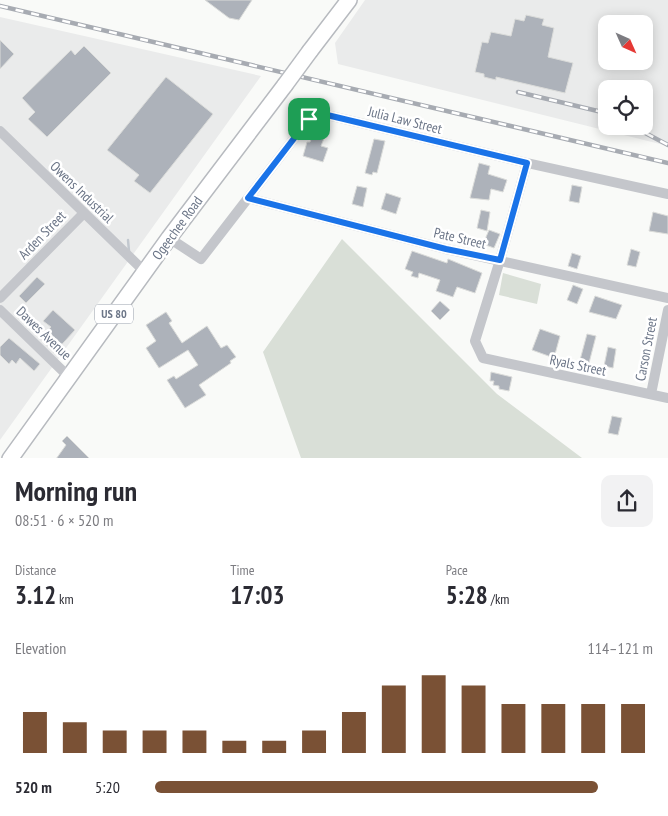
<!DOCTYPE html>
<meta charset="utf-8">
<style>
:root{--surface:#fff;--page:#f2f2f3;--text:#2b2b33;--muted:#7c7c81;--accent:#7a5135}
body{margin:0;font-family:"PT Sans Narrow",sans-serif;background:var(--page);color:var(--text);height:100vh;display:flex;flex-direction:column;font-size:19px;white-space:nowrap}
*{box-sizing:border-box;margin:0}
p{font-size:16px;color:var(--muted)}
.icon{flex:none;width:28px;height:28px;fill:none;stroke:currentColor;stroke-width:2;stroke-linecap:round;stroke-linejoin:round}
.map{position:relative;height:458px;overflow:hidden}
.sheet{display:flex;flex-direction:column;background:var(--surface);flex:1}
.sheet>*{flex:none}
.needle{width:32px;rotate:135deg}
.fabs{position:absolute;left:598px;top:15px;display:grid;gap:10px}
.fabs a{display:grid;place-items:center;width:55px;height:55px;border-radius:10px;background:var(--surface);box-shadow:0 2px 12px #0003;font-size:25px}
.pin{position:absolute;display:grid;place-items:center;width:42px;height:42px;color:#fff;margin:-21px;border-radius:10px;box-shadow:0 2px 8px #0006}
.round{display:grid;place-items:center;flex:none;width:52px;height:52px;border-radius:10px;background:var(--page)}
.overview{display:flex;align-items:center;justify-content:space-between;height:85px;padding:0 15px}
h1{font-size:28px;font-weight:700;line-height:38px}
.metrics{display:grid;grid-template-columns:repeat(3,1fr);gap:8px;height:85px;padding:5px 15px}
.metrics div{display:grid;align-content:center}
.metrics b{font-size:25px;font-weight:700}
.metrics small{font-size:14px;font-weight:400}
.metrics p{font-size:14px}
.chart{height:140px;padding:10px 15px}
.chart p{display:flex;justify-content:space-between}
.chart svg{width:100%;height:90px;margin-top:5px;stroke:var(--accent);stroke-width:6}
ul{padding:0 15px;list-style:none;font-size:16px}
li{display:grid;grid-template-columns:80px 60px 1fr;align-items:center;height:38px}
li i{height:12px;border-radius:6px;background:var(--accent)}
.map>svg:first-child{display:block}
.built{fill:#eaebeb;fill-rule:evenodd}
.green{fill:#d9dfd7}
.lines{fill:none;stroke-linecap:round;stroke-linejoin:round}
.stream{stroke:#c2c8cf;stroke-width:2.5}
.building{fill:#adb2ba;stroke:#dbdcda}
.primary-casing{stroke:#b7babf;stroke-width:18}
.street{stroke:#c4c6cb;stroke-width:10}
.primary{stroke:#fff;stroke-width:15}
.rail-casing{stroke:#a7abb2;stroke-width:4.5}
.rail{stroke:#fff;stroke-width:2.5;stroke-dasharray:8;stroke-linecap:butt}
.primary-bridge-casing{stroke:#b7babf;stroke-width:18;stroke-linecap:butt}
.primary-bridge{stroke:#fff;stroke-width:15}
.route-casing{stroke:#fff;stroke-width:10}
.route{stroke:#1a73e8;stroke-width:6}
.labels{text-anchor:middle;stroke-width:5;stroke-linejoin:round;paint-order:stroke}
.shield{fill:#fff;stroke:#979eab;stroke-width:1}
.shield-label{font-size:12px;font-weight:bold;fill:#6b7587}
.street-label{font-size:14px;fill:#6b7587;stroke:#fff}
</style>
<div class="map">
<svg width="668" height="459" viewBox="0 0 668 459">
<rect width="100%" height="100%" fill="#f9faf8"/>
<path class="built" d="M 365,0 L 668,0 L 668,146 L 338,64 L 335,43 ZM 606,24 L 644,24 L 644,61 L 606,61 ZM 606,89 L 644,89 L 644,126 L 606,126 Z
M 0,17 L 261,76 L 0,440 Z"/>
<path class="green" d="M 342,239 L 497,394 L 582,458 L 301,458 L 263,352 Z
M 503,273 L 541,284 L 537,304 L 499,295 Z"/>
<g class="lines">
<path class="stream" d="M 128,240 L 129,251"/>
</g>
<path class="building" d="M 205,0 L 252,0 L 239,20 L 229,18 Z
M 526,15 L 544,19 L 542,25 L 554,28 L 548,57 L 573,63 L 565,93 L 496,77 L 496,80 L 484,77 L 484,74 L 475,72 L 482,42 L 488,43 L 491,32 L 511,36 L 515,19 L 524,21 Z
M 0,40 L 14,54 L 0,69 Z
M 84,46 L 111,73 L 47,137 L 28,119 L 35,112 L 22,98 L 71,50 L 75,55 Z
M 166,77 L 213,114 L 150,193 L 134,181 L 139,175 L 107,150 Z
M 317,124 L 328,128 L 321,146 L 328,148 L 323,162 L 303,156 L 307,142 L 310,142 Z
M 374,139 L 385,141 L 377,173 L 373,172 L 372,175 L 365,173 Z
M 479,163 L 490,166 L 488,174 L 507,180 L 503,192 L 491,189 L 489,200 L 470,198 Z
M 572,185 L 582,187 L 579,203 L 569,201 Z
M 357,186 L 367,188 L 363,207 L 352,204 Z
M 386,193 L 401,198 L 396,214 L 381,209 Z
M 481,210 L 490,212 L 487,231 L 477,228 Z
M 653,212 L 668,216 L 668,234 L 649,231 Z
M 489,230 L 500,234 L 494,248 L 483,244 Z
M 631,249 L 640,252 L 636,267 L 627,265 Z
M 412,251 L 447,263 L 448,259 L 482,273 L 475,293 L 457,287 L 453,297 L 436,291 L 440,280 L 419,273 L 418,278 L 411,276 L 413,272 L 405,269 Z
M 572,253 L 581,256 L 577,269 L 568,266 Z
M 37,277 L 45,284 L 26,303 L 19,296 Z
M 573,285 L 583,289 L 577,304 L 567,300 Z
M 595,296 L 622,305 L 616,319 L 589,312 Z
M 440,301 L 450,310 L 440,320 L 431,311 Z
M 53,310 L 75,330 L 54,353 L 40,339 L 51,327 L 43,321 Z
M 166,312 L 172,321 L 169,323 L 182,343 L 207,326 L 221,348 L 227,345 L 236,357 L 230,361 L 231,363 L 199,385 L 206,395 L 185,408 L 167,380 L 174,376 L 176,379 L 198,365 L 188,350 L 159,368 L 146,348 L 156,341 L 146,325 Z
M 540,329 L 560,336 L 554,358 L 532,350 Z
M 587,334 L 596,336 L 589,363 L 580,360 Z
M 9,338 L 40,364 L 34,371 L 20,358 L 16,364 L 12,360 L 9,364 L 0,355 L 0,347 Z
M 608,347 L 616,349 L 613,368 L 604,366 Z
M 491,372 L 512,377 L 509,391 L 499,389 L 499,386 L 493,385 L 494,381 L 490,381 Z
M 612,416 L 622,418 L 618,435 L 608,433 Z
M 67,436 L 90,459 L 56,459 L 66,445 L 62,441 Z"/>
<g class="lines">
<defs>
<path id="primary" d="M 310,51 L 349,0
M 10,459 L 169,238 L 285,85"/>
</defs>
<use href="#primary" class="primary-casing"/>
<path class="street" d="M 0,131 L 145,272
M 527,163 L 500,260 L 475,341 L 483,358 L 668,398
M 248,198 L 446,249 L 668,298
M 169,238 L 201,259 L 309,119 L 323,114 L 527,163 L 668,194
M 0,298 L 84,213
M 0,310 L 69,377
M 651,394 L 668,310"/>
<use href="#primary" class="primary"/>
<defs>
<path id="rail" d="M 0,6 L 668,163
M 518,92 L 606,113
M 632,126 L 668,145"/>
</defs>
<use href="#rail" class="rail-casing"/>
<use href="#rail" class="rail"/>
<defs>
<path id="primary-bridge" d="M 285,85 L 310,51"/>
</defs>
<use href="#primary-bridge" class="primary-bridge-casing"/>
<use href="#primary-bridge" class="primary-bridge"/>
</g>
<g class="lines">
<defs>
<path id="route" d="M 323,114 L 527,163 L 500,260 L 446,249 L 248,198 L 309,119 Z"/>
</defs>
<use href="#route" class="route-casing"/>
<use href="#route" class="route"/>
</g>
<g class="labels">
<rect class="shield" x="95" y="304.5" width="38" height="19" rx="4"/>
<g class="shield-label">
<text x="114" y="318">US 80</text>
</g>
<g class="street-label">
<text transform="translate(405 120) rotate(14)" y="5">Julia Law Street</text>
<text transform="translate(82 192) rotate(44)" y="5">Owens Industrial</text>
<text transform="translate(177 228) rotate(-54)" y="5">Ogeechee Road</text>
<text transform="translate(42 235) rotate(-46)" y="5">Arden Street</text>
<text transform="translate(460 238) rotate(13)" y="5">Pate Street</text>
<text transform="translate(44 333) rotate(44)" y="5">Dawes Avenue</text>
<text transform="translate(646 349) rotate(-79)" y="5">Carson Street</text>
<text transform="translate(578 365) rotate(12)" y="5">Ryals Street</text>
</g>
</g>
</svg>
<div class="fabs">
<a><svg class="needle" viewBox="-14 -14 28 28"><path d="M0-13l5 13h-10z" fill="#e53935"/><path d="M0 13l5-13h-10z" fill="#7c7c81"/></svg></a>
<a><svg class="icon" aria-label="locate" viewBox="0 0 24 24"><circle cx="12" cy="12" r="6"/><path d="M12 2v4M12 18v4M2 12h4M18 12h4"/></svg></a>
</div>
<div class="pin" style="left:309px;top:119px;background:#1e9e55"><svg class="icon" aria-label="arrive" viewBox="0 0 24 24"><path d="M6 21V4h12l-3 4 3 4H6"/></svg></div>
</div>
<section class="sheet">
<div class="overview"><div><h1>Morning run</h1><p>08:51 · 6 × 520 m</p></div><a class="round"><svg class="icon" aria-label="share" viewBox="0 0 24 24"><path d="M12 15V3M7 8l5-5 5 5M5 13v7h14v-7"/></svg></a></div>
<div class="metrics">
<div><p>Distance</p><b>3.12<small> km</small></b></div>
<div><p>Time</p><b>17:03</b></div>
<div><p>Pace</p><b>5:28<small> /km</small></b></div>
</div>
<div class="chart"><p><span>Elevation</span>114–121 m</p>
<svg viewBox="0 0 160 44" preserveAspectRatio="none"><path d="M5 44V24M15 44V29M25 44V33M35 44V33M45 44V33M55 44V38M65 44V38M75 44V33M85 44V24M95 44V11M105 44V6M115 44V11M125 44V20M135 44V20M145 44V20M155 44V20"/></svg>
</div>
<ul>
<li><b>520 m</b>5:20<i style="width:89%"></i></li>
</ul>
</section>
